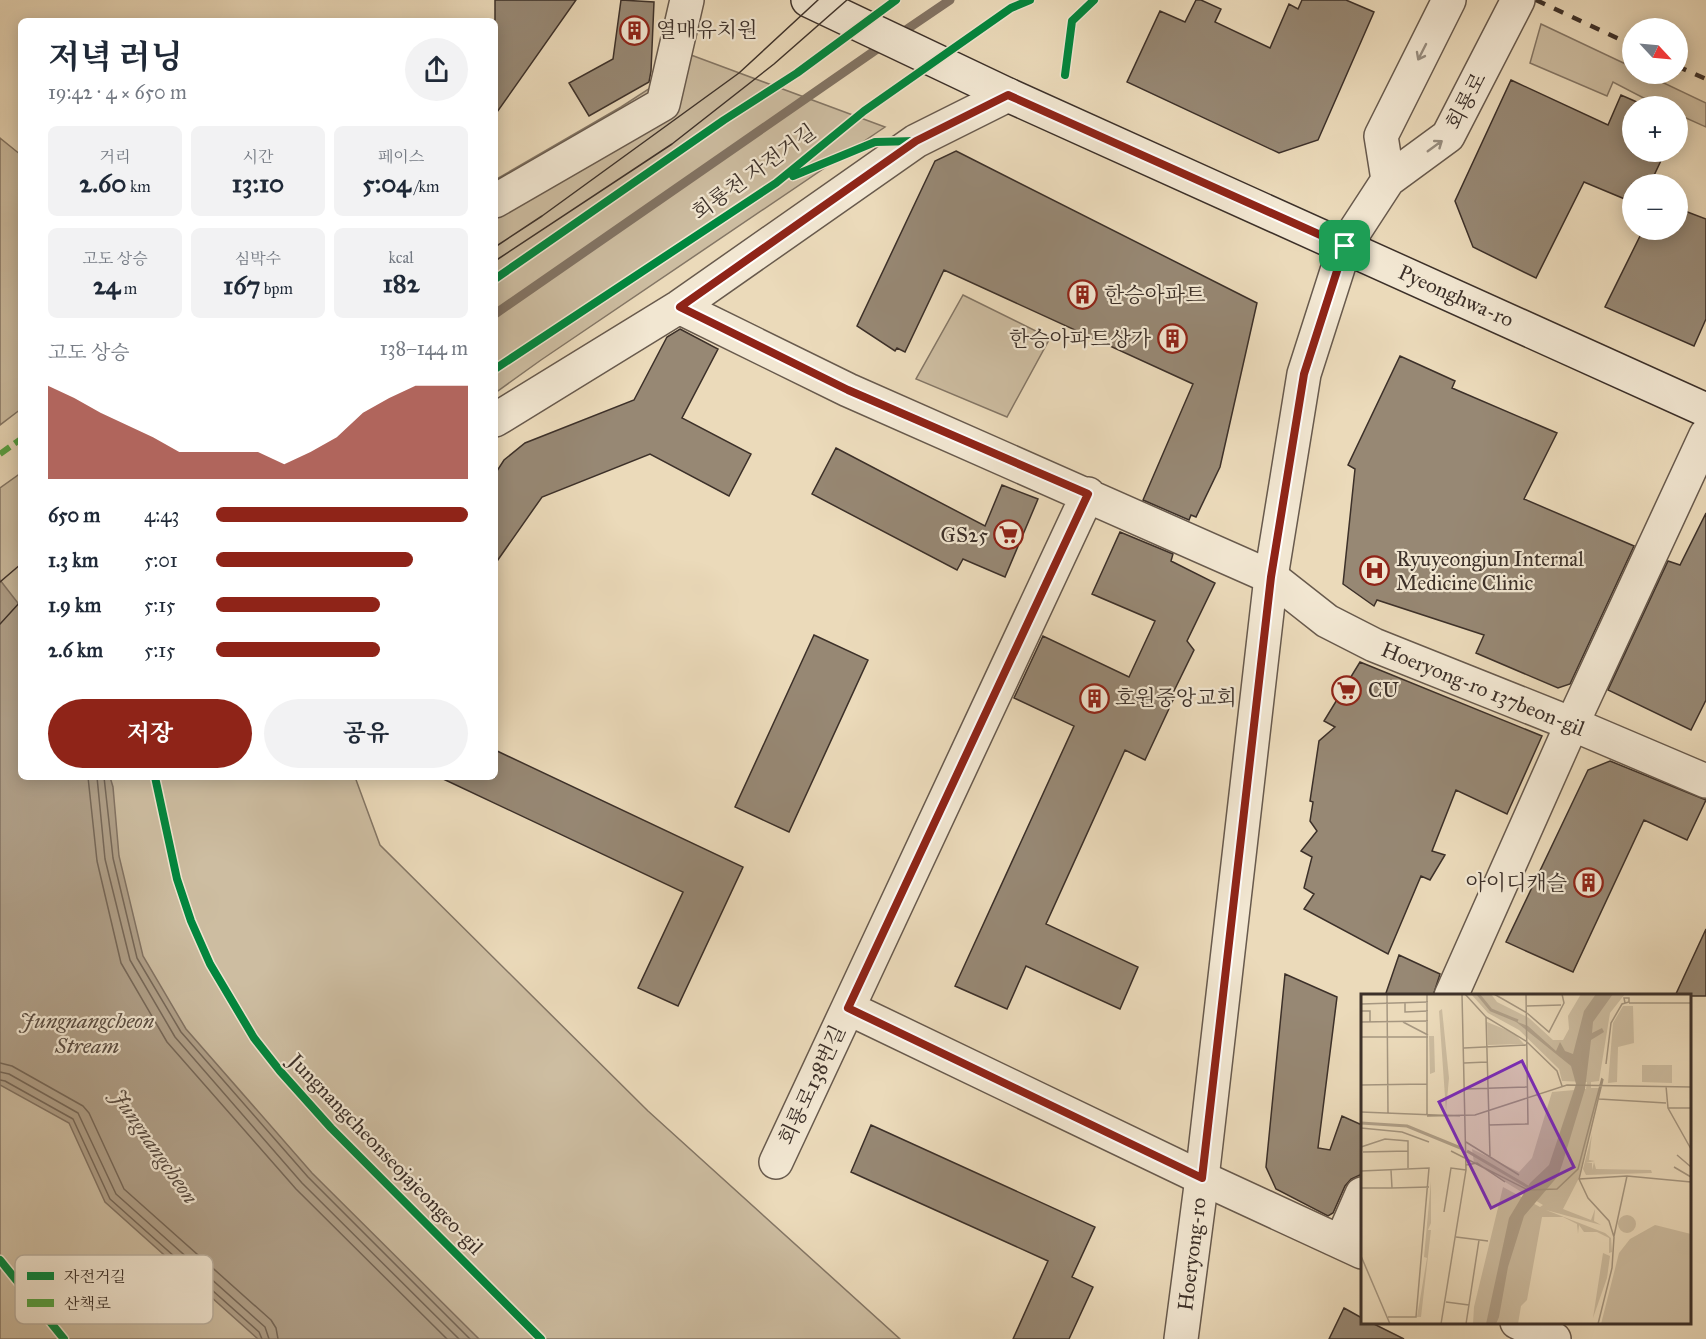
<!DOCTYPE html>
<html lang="ko">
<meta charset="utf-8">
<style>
:root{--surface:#fff;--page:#f2f2f3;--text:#1f2937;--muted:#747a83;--accent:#8f2418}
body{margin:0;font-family:"IM FELL Great Primer","Noto Serif KR",serif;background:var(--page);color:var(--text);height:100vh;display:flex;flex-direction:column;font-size:22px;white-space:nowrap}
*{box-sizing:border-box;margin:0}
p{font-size:20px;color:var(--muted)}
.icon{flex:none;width:33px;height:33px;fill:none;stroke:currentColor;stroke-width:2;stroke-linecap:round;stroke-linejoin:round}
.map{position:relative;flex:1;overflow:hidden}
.details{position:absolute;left:18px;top:18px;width:480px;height:762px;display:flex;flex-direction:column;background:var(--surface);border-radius:9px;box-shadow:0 3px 15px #0003}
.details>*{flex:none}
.needle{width:39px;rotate:116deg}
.fabs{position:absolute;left:1622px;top:18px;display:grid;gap:12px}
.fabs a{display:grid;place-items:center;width:66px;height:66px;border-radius:50%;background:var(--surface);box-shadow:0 3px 15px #0003;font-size:30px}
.pin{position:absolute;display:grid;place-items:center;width:51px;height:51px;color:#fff;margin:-26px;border-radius:12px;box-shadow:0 3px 9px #0006}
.round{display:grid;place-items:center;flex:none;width:63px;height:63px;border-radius:32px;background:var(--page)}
.headline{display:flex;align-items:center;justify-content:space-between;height:102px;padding:0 30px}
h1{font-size:33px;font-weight:700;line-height:45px}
.stats{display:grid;grid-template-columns:repeat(3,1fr);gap:9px;height:102px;padding:6px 30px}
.stats div{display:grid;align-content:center;border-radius:9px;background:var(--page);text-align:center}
.stats b{font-size:26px;font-weight:700}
.stats small{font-size:16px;font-weight:400}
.stats p{font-size:16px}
.chart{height:168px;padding:12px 30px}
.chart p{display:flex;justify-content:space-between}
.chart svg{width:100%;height:108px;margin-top:6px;fill:var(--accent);opacity:.7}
.action{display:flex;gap:12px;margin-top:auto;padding:12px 30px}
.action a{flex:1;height:69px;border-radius:36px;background:var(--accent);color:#fff;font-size:24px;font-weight:700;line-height:69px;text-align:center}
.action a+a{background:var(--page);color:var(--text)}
ul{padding:0 30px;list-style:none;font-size:20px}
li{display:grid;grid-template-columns:96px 72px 1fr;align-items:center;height:45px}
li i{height:15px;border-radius:8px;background:var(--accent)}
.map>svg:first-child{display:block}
.green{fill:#cdbda1;stroke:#847665;stroke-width:1.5}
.water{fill:#b0a089;stroke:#827363;stroke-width:1.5}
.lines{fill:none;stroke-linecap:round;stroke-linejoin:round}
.shore{stroke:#766859;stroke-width:1.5}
.stream{stroke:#827363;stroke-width:9}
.building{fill:#978874;stroke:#3c3029;stroke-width:1.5}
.minor-casing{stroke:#685a4d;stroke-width:36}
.tertiary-casing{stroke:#685a4d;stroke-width:36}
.secondary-casing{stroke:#3c3029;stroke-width:36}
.minor{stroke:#f2e7d2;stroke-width:33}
.tertiary{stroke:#f2e7d2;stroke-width:33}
.secondary{stroke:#f2e7d2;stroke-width:33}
.tram{stroke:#3c3029;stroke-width:1.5}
.rail{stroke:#3c3029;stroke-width:4.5;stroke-dasharray:10 10;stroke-linecap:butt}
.quiet{stroke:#54a442;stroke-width:6;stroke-dasharray:12 6;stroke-linecap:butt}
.cycleway-casing{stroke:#f2e7d2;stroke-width:11}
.cycleway{stroke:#00873e;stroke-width:8}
.oneway{stroke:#978c7e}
.route-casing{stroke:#fff;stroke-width:12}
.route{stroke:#8f2418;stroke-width:8}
.labels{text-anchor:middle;stroke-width:4.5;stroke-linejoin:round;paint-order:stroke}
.poi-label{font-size:21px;fill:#3c3029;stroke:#f2e7d2;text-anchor:start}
.street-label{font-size:21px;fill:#3c3029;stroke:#f2e7d2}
.water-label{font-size:22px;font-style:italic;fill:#594c41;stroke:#f2e7d2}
.inset-river{fill:none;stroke:#b0a089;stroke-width:3}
.inset-road{fill:none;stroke:#a59680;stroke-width:1.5}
.view{fill:#7b2cbf;fill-opacity:0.15;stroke:#7b2cbf;stroke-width:3}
.inset-edge{fill:none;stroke:#3c3029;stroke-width:3}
.key{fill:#f2e7d2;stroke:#bbb09f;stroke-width:1.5}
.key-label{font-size:16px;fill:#3c3029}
</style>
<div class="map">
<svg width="1706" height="1339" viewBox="0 0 1706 1339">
<rect width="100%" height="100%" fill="#ebdaba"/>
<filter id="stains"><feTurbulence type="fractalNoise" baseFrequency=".00333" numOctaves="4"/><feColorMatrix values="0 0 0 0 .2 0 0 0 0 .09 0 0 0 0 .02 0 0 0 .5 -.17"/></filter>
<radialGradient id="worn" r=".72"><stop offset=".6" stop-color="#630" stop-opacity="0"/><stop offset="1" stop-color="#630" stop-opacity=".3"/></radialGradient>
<path class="green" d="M 1541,24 L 1632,67 L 1632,74 L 1645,74 L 1706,103 L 1706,127 L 1677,114 L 1677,106 L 1659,106 L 1613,82 L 1607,96 L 1530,63 Z
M 691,55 L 885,127 L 541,360 L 495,393 L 495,180 L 621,107 L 658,83 Z
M 0,138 L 21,155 L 21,409 L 0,425 Z
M 963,295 L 1050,338 L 1007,417 L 916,379 Z
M 21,473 L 21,777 L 355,777 L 380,845 L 648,1111 L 900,1339 L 0,1339 L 0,488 Z"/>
<path class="water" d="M 0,580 L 21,607 L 21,777 L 110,777 L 113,787 L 119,856 L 143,956 L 186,1029 L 312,1173 L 479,1339 L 258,1339 L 105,1202 L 69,1123 L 0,1085 Z"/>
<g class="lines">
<path class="shore" d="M 88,777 L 97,861 L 121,963 L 167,1042 L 296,1189 L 447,1339
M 97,777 L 105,859 L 130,960 L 175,1037 L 302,1183 L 459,1339
M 104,777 L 113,858 L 137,958 L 181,1032 L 308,1177 L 470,1339
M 0,1063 L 12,1066 L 83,1106 L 89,1113 L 124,1189 L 271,1320 L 276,1328 L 278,1339
M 0,1072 L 9,1074 L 78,1113 L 116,1194 L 265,1327 L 269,1339
M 0,1080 L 5,1081 L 73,1119 L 110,1199 L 259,1332 L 262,1339"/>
<path class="stream" d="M 897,36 L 950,0
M 495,314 L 883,45"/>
</g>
<path class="building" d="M 495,0 L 576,0 L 495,115 Z
M 621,0 L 654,2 L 651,71 L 649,82 L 589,116 L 569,83 L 613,59 Z
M 1196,0 L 1201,0 L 1221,9 L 1215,22 L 1270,48 L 1289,4 L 1298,9 L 1302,0 L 1346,0 L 1374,12 L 1318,140 L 1279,153 L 1127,82 L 1160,11 L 1185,22 Z
M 1511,80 L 1608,125 L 1621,95 L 1646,106 L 1632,106 L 1632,152 L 1665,152 L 1650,184 L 1632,184 L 1632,202 L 1584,182 L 1536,278 L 1473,247 L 1455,201 Z
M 956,151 L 1257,303 L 1220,467 L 1196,517 L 1191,515 L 1189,520 L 1143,500 L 1193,384 L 944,270 L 905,352 L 897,348 L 895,351 L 857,326 L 935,161 Z
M 1677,208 L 1706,219 L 1706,319 L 1694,346 L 1605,307 L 1643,230 L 1677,230 Z
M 680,329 L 718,349 L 682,418 L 751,454 L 729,496 L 650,454 L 542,497 L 495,564 L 495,474 L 504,460 L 525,443 L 634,400 L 667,337 Z
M 1400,356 L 1455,381 L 1452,388 L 1557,433 L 1524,499 L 1634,546 L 1570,684 L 1558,688 L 1476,653 L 1484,635 L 1377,600 L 1374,606 L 1343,584 L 1355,469 L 1348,465 Z
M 836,448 L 985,526 L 1002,485 L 1038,499 L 1005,577 L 963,559 L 957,570 L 812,494 Z
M 1706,513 L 1706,700 L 1691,730 L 1608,690 L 1668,561 L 1680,565 Z
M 1120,532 L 1173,554 L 1171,561 L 1215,583 L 1187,641 L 1194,650 L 1171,697 L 1174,698 L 1145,760 L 1125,750 L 1046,924 L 1138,967 L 1120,1009 L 1026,966 L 1007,1009 L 955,986 L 1074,726 L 1014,698 L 1043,636 L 1129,677 L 1155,621 L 1092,594 Z
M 814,635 L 868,660 L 789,832 L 735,807 Z
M 1360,662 L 1542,736 L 1507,814 L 1456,790 L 1432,851 L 1445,855 L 1430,880 L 1421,876 L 1388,954 L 1304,909 L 1314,894 L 1304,888 L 1312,857 L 1301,851 L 1317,831 L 1310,821 L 1313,802 L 1310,801 L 1319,741 L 1335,727 L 1324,721 Z
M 495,750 L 743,867 L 678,1006 L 638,988 L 683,892 L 439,777 L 495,777 Z
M 1610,761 L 1706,800 L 1687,840 L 1644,820 L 1573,972 L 1506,942 L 1588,770 Z
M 1706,929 L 1706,996 L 1675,996 Z
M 1399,955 L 1440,974 L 1433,996 L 1385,996 Z
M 1285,974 L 1337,997 L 1318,1148 L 1330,1150 L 1342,1116 L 1362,1125 L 1362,1171 L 1360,1175 L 1351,1179 L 1345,1186 L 1333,1213 L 1328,1216 L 1276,1189 L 1266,1167 Z
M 871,1125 L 1095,1227 L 1072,1277 L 1093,1287 L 1069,1339 L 1013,1339 L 1048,1261 L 851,1172 Z
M 1344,1308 L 1362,1318 L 1362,1323 L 1372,1323 L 1404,1339 L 1329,1339 Z"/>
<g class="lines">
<defs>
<path id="minor" d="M 495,201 L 663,104 L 687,0
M 679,307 L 848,390 L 1271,577 L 1327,621 L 1374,645 L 1572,724 L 1706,781
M 495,420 L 679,307 L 916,141 L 1008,95
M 1088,494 L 848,1008 L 1202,1178 L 1362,1252
M 1451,996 L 1572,724 L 1706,435
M 776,1162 L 848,1008
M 1341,1242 L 1362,1194
M 1517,1322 L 1554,1339"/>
<path id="tertiary" d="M 1388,180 L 1381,136 L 1449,0
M 1181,1339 L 1202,1178 L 1271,577 L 1304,374 L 1345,246 L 1388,180 L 1448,136 L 1518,0"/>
<path id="secondary" d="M 808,0 L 1008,95 L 1706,410"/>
</defs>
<use href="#minor" class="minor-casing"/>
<use href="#tertiary" class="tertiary-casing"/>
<use href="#secondary" class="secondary-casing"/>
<use href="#minor" class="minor"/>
<use href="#tertiary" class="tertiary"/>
<use href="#secondary" class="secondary"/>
<path class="tram" d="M 495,247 L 542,216 L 739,73 L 818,0
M 495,261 L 672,144 L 774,64 L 847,0
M 0,582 L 21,564
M 0,624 L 21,601"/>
<path class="rail" d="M 1536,0 L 1632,45
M 1677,66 L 1706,79"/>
<path class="quiet" d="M 0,454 L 21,439"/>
<defs>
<path id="cycleway" d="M 1065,75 L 1072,21 L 1094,0
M 793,176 L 875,142 L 916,141
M 495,279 L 724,120 L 797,73 L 896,0
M 495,369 L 776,183 L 864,111 L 1011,8 L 1030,0
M 155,777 L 177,879 L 191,921 L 210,964 L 254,1038 L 280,1071 L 331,1128 L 541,1339
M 0,1260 L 64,1339"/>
</defs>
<use href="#cycleway" class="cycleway-casing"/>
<use href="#cycleway" class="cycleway"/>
</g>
<defs><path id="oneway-shaft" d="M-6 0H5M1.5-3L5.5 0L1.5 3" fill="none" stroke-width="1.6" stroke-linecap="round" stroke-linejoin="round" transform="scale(1.5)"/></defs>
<g class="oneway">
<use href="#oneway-shaft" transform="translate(1422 52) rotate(117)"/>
<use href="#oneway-shaft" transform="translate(1435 146) rotate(-36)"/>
</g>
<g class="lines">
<defs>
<path id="route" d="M 1008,95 L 1345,246 L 1304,374 L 1271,577 L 1202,1178 L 848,1008 L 1088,494 L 848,390 L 680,307 L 916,141 Z"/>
</defs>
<use href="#route" class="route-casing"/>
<use href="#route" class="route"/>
</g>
<defs>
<symbol id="building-ring" viewBox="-11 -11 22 22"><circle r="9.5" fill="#f2e7d2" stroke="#8f2418" stroke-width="1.5"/><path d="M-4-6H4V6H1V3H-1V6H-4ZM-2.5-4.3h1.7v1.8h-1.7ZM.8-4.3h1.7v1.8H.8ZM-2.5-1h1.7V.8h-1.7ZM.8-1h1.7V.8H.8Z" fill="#8f2418"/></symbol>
<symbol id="supermarket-ring" viewBox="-11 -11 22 22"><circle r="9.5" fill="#f2e7d2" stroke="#8f2418" stroke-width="1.5"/><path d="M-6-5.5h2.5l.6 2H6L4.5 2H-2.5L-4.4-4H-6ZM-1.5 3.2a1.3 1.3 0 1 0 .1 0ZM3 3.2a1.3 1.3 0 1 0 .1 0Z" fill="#8f2418"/></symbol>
<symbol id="hospital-ring" viewBox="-11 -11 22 22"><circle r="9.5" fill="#f2e7d2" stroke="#8f2418" stroke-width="1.5"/><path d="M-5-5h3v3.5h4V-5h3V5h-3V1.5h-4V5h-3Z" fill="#8f2418"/></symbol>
</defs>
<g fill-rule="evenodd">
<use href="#building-ring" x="618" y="14" width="33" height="33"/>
<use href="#building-ring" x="1066" y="278" width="33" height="33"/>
<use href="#building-ring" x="1156" y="322" width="33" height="33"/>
<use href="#supermarket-ring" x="992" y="518" width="33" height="33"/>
<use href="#hospital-ring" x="1358" y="554" width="33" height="33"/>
<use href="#supermarket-ring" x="1330" y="674" width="33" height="33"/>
<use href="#building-ring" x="1078" y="682" width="33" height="33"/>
<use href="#building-ring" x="1572" y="866" width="33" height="33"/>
</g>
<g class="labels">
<g class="poi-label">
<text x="656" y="37">열매유치원</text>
<text x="1104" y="302">한승아파트</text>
<text x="1151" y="346" text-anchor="end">한승아파트상가</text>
<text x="988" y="542" text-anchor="end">GS25</text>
<text x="1396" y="566">Ryuyeongjun Internal<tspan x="1396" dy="24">Medicine Clinic</tspan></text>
<text x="1368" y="697">CU</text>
<text x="1115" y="705">호원중앙교회</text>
<text x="1567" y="890" text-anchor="end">아이디캐슬</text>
</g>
<g class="street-label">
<text transform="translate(1466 101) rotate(-62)" y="7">회룡로</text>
<text transform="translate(754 172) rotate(-36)" y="7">회룡천 자전거길</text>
<text transform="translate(1456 296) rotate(24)" y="7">Pyeonghwa-ro</text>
<text transform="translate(1483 689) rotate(22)" y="7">Hoeryong-ro 137beon-gil</text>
<text transform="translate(812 1085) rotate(-65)" y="7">회룡로138번길</text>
<text transform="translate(386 1154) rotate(46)" y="7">Jungnangcheonseojajeongeo-gil</text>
<text transform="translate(1192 1254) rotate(-83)" y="7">Hoeryong-ro</text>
</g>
<g class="water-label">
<text x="87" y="1028">Jungnangcheon<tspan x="87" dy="25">Stream</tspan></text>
<text transform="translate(155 1146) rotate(55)" y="8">Jungnangcheon</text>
</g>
</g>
<g transform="translate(1361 994)">
<rect width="330" height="330" fill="#ebdaba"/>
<path d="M 110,0 L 130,0 L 136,8 L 168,24 L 192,46 L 202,46 L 208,35 L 207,22 L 220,0 L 264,0 L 249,19 L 238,87 L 230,88 L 230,94 L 239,94 L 217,186 L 202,215 L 230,226 L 234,215 L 233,227 L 240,231 L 185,216 L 244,239 L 250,244 L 251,258 L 248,259 L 248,244 L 236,238 L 223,238 L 218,231 L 217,240 L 216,230 L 202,223 L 181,223 L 166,306 L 160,312 L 157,330 L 112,330 L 113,313 L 142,193 L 179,213 L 182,211 L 113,169 L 111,155 L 158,178 L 171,164 L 191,98 L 225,95 L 226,88 L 201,87 L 198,75 L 158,36 L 127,19 ZM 262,12 L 272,12 L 273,49 L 257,53 L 256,88 L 247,89 L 252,29 ZM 81,15 L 88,84 L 85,117 L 78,17 ZM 126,28 L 153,39 L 163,50 L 127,51 ZM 68,42 L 73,42 L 74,78 L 69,80 ZM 281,71 L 311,71 L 311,89 L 281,88 ZM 231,140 L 228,166 L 234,167 L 225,169 L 231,169 L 231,176 L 233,168 L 235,175 L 290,176 L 291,179 L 225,181 L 222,175 ZM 70,187 L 70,229 L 67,236 L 70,236 L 60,323 L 56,323 L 66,264 L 63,263 ZM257 230a9 9 0 1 1 18 0a9 9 0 1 1-18 0ZM 294,231 L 330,240 L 330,330 L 240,330 L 258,259 L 269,245 ZM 242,259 L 249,262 L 246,284 L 232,324 Z" fill="#cdbda1"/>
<path d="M 235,0 L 252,0 L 232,28 L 231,39 L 241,34 L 243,38 L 230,46 L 224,95 L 201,171 L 197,182 L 163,222 L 147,273 L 138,323 L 135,330 L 125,330 L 148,224 L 169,189 L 188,171 L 215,90 L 210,72 L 154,27 L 167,32 L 195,57 L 199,48 L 204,57 L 212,60 L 223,17 Z" fill="#b0a089"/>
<path class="inset-river" d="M 117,0 L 130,16 L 157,27M 0,129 L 46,132 L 102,155M 106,157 L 167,193"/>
<path class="inset-road" d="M 26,0 L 27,119M 104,0 L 125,23 L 165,47 L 196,77 L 201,92M 133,0 L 166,19 L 188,38 L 203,9 L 201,0M 44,9 L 44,18 L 67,17M 268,9 L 330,9M 0,10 L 67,8M 166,12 L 200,11M 0,17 L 9,17 L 9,28M 125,23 L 129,162M 0,28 L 67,27M 42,28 L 67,41M 0,43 L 67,43M 103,54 L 165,51M 103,69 L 126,68M 245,70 L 250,29 L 261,10 L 268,8 L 268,4 L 263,4 L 264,9M 0,91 L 66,90M 305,92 L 307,114 L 330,155M 104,95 L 166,93M 238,105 L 305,109M 307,114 L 330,114M 0,118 L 99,122M 66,121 L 66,0M 66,122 L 114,121 L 206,91 L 330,93M 128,131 L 167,130 L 165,0M 0,134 L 41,138 L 68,148M 105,148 L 158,181M 0,153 L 24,145 L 47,147 L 47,174M 90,157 L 167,196 L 196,195 L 217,175 L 241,84M 2,158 L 47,157M 316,161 L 330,173M 105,171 L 116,169 L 144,188M 313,173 L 330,183M 30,176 L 31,194 L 68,193M 0,177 L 68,174 L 55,323 L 27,323M 218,185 L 266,182 L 330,188M 0,194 L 31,194M 83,218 L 90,174 L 105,176M 253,242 L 266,182M 95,243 L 127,247M 0,262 L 29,330M 85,308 L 108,311M 80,330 L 105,176 L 101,0M 105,330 L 118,246M 237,330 L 251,274 L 253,243 L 248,227 L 227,204 L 218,185 L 242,85"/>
<path class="view" d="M 161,67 L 213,173 L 130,214 L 78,108 Z"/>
<rect width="330" height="330" class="inset-edge"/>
</g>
<rect x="15" y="1255" width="198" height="69" rx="9" class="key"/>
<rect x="27" y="1272" width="27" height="8" fill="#00873e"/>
<rect x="27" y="1299" width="27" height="8" fill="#54a442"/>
<g class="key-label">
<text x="64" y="1282">자전거길</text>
<text x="64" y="1309">산책로</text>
</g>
<rect width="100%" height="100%" filter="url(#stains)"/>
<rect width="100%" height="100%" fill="url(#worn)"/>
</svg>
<div class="fabs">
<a><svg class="needle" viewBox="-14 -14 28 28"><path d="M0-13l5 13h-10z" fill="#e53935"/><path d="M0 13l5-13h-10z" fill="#747a83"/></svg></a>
<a>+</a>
<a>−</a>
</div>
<div class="pin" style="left:1345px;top:246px;background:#1e9e55"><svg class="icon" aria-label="arrive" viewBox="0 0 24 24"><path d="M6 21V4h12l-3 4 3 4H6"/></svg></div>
<section class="details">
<div class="headline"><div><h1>저녁 러닝</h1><p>19:42 · 4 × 650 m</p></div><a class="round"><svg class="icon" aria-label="share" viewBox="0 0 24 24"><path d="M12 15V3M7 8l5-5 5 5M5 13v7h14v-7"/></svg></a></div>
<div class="stats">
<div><p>거리</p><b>2.60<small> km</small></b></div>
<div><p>시간</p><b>13:10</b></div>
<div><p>페이스</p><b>5:04<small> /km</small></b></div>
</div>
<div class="stats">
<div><p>고도 상승</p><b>24<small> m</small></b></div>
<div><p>심박수</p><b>167<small> bpm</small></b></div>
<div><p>kcal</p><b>182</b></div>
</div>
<div class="chart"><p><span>고도 상승</span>138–144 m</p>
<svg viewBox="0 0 160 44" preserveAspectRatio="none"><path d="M0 44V6L10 11L20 17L30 22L40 27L50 33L60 33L70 33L80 33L90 38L100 33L110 27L120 17L130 11L140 6L150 6L160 6V44z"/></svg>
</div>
<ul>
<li><b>650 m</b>4:43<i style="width:100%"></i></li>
<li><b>1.3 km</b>5:01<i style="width:78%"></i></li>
<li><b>1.9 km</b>5:15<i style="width:65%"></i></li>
<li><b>2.6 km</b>5:15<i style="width:65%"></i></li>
</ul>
<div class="action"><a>저장</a><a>공유</a></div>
</section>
</div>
